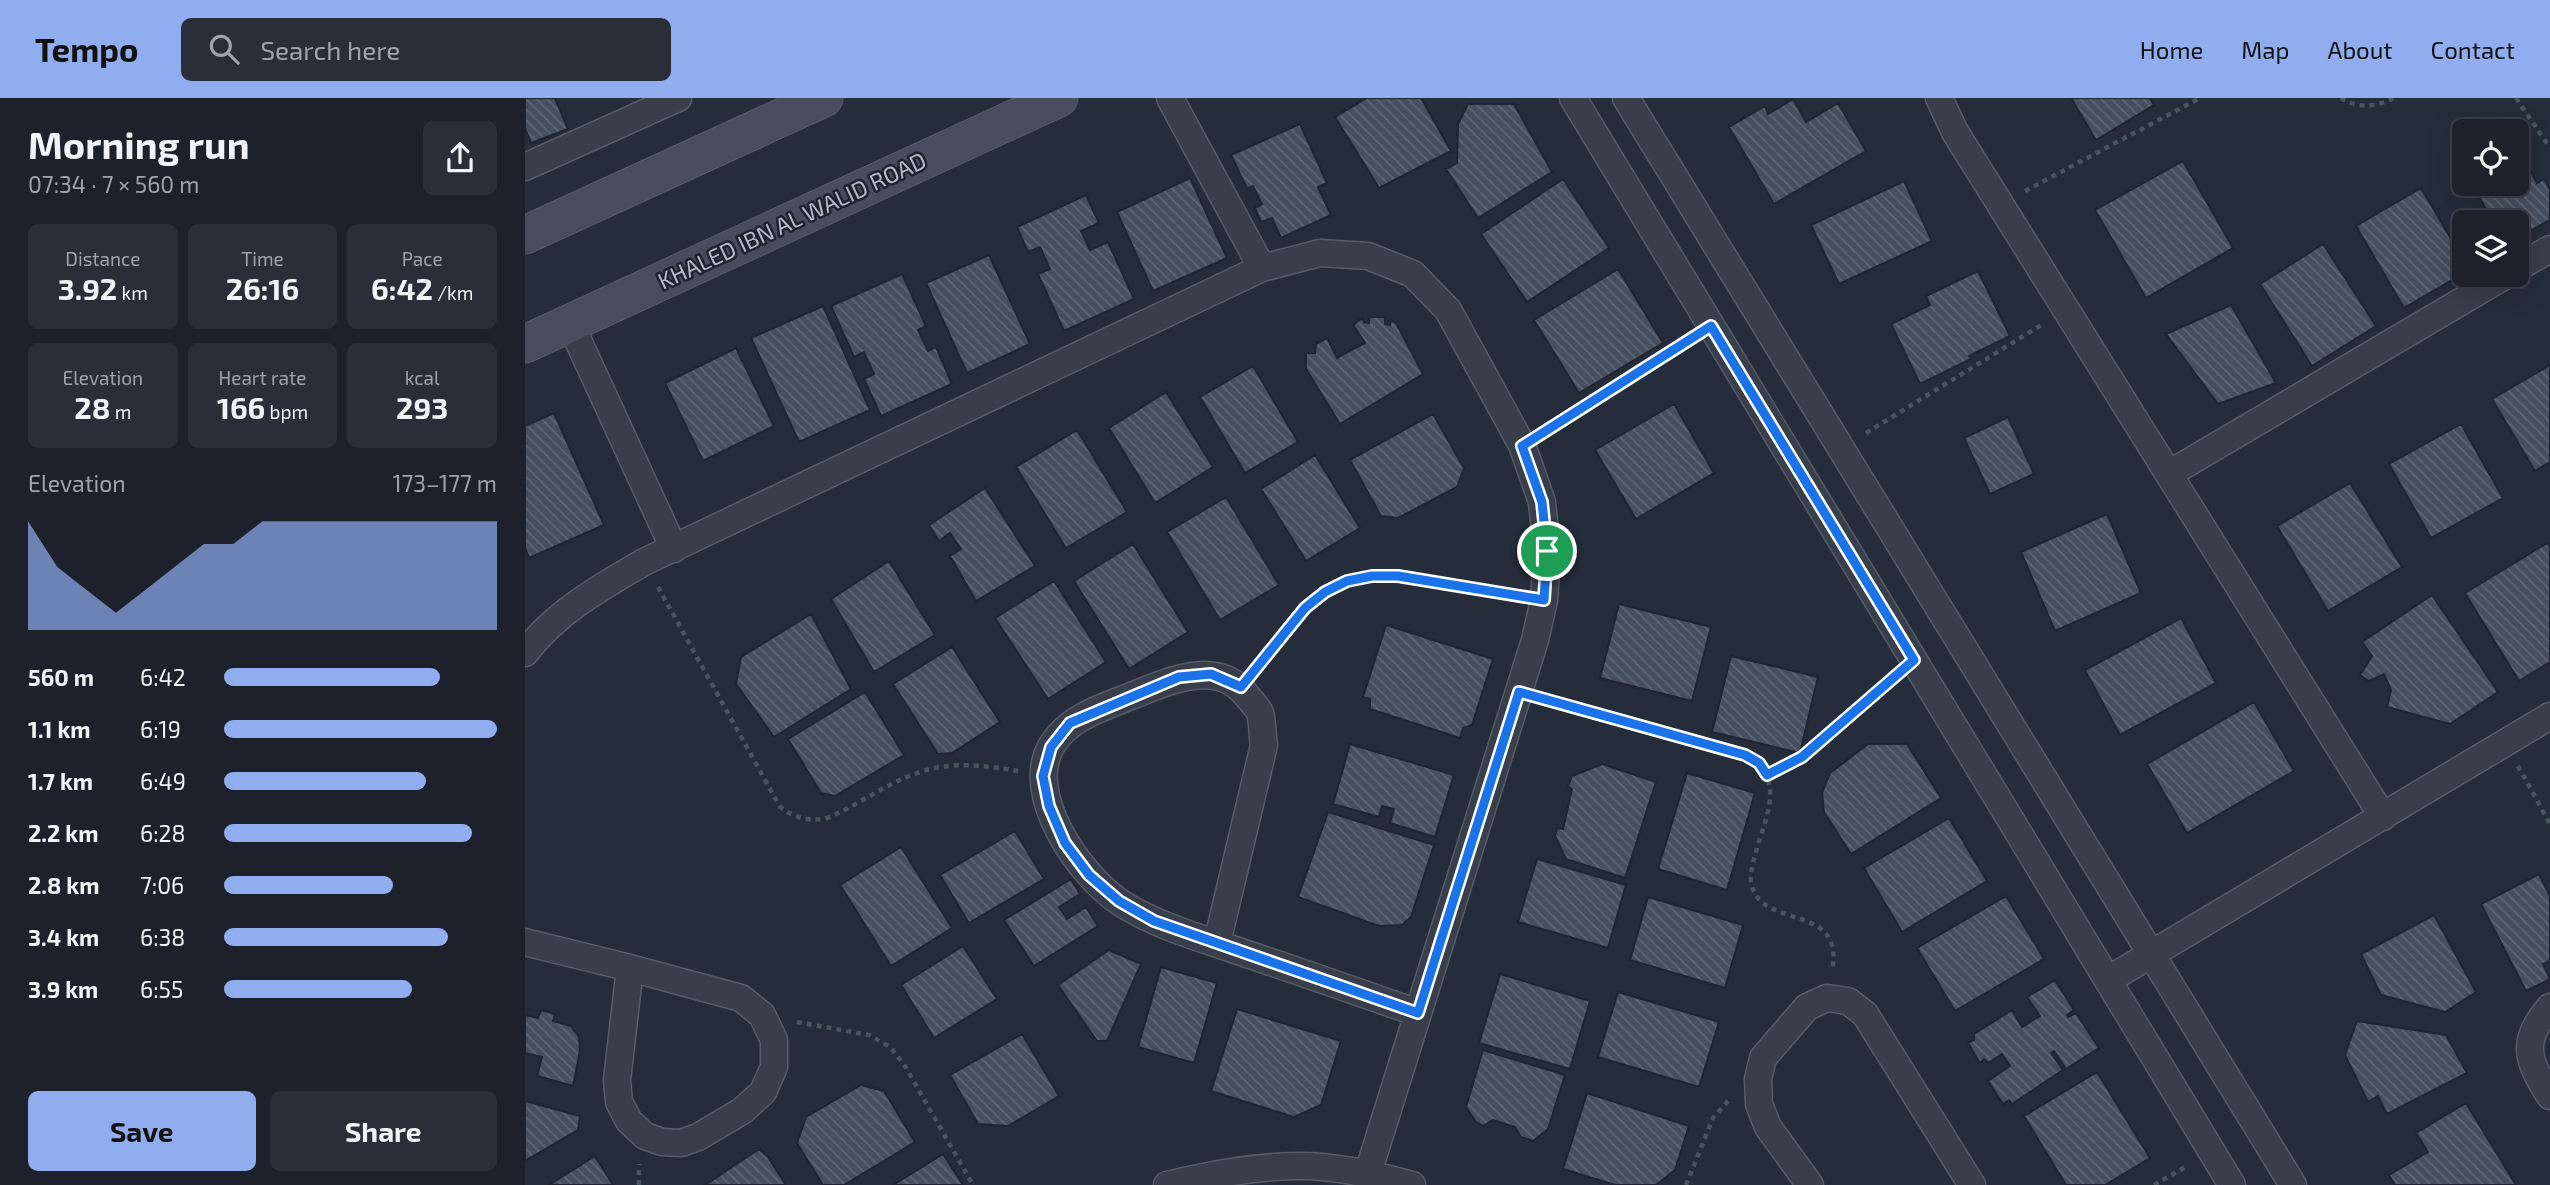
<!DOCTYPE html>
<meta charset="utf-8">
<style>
:root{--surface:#1c212c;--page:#292e38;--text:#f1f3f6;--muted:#a0a3a9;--line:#3a3e48;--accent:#90adef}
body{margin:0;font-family:"Exo 2",sans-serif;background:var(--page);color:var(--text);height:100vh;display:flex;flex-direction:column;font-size:26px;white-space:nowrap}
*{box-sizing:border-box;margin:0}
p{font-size:23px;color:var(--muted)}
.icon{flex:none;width:38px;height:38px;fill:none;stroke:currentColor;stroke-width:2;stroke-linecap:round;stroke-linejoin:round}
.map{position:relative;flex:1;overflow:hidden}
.side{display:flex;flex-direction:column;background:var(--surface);width:525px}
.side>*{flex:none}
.controls{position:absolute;left:1927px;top:21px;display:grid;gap:14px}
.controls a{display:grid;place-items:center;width:77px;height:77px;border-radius:10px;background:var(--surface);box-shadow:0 7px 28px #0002,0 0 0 2px var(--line);font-size:35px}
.pin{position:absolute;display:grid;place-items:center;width:60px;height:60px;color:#fff;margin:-30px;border:4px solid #fff;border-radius:50%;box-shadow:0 2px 7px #0007}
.round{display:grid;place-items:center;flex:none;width:74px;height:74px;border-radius:10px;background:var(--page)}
.head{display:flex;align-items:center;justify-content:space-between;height:119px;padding:0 28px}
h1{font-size:38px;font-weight:700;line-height:52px}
.stats{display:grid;grid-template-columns:repeat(3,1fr);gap:10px;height:119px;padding:7px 28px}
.stats div{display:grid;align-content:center;border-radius:10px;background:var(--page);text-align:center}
.stats b{font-size:30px;font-weight:700}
.stats small{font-size:19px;font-weight:400}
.stats p{font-size:19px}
.chart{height:196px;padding:14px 28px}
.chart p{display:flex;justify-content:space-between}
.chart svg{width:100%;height:126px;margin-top:7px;fill:var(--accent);opacity:.7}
.primary-button{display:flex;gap:14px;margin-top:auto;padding:14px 28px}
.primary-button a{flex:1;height:80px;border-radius:10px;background:var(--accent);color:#111;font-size:28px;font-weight:700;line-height:80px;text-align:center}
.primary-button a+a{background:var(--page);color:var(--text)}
ul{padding:0 28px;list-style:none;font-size:23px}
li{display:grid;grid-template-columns:112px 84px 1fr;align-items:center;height:52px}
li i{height:18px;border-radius:9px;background:var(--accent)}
header{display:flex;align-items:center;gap:42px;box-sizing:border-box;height:98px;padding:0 35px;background:var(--accent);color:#111}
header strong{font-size:33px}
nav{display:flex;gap:38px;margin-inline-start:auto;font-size:24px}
.search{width:490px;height:63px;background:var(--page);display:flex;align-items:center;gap:18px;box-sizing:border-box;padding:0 24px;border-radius:10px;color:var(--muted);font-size:26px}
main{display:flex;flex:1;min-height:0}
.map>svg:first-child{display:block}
.building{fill:url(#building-back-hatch);stroke:#1f2531;stroke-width:2}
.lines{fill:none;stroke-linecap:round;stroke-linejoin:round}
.street-casing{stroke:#565c68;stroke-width:29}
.secondary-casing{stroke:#565c68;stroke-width:39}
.path{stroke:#46565a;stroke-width:4.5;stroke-dasharray:5 5;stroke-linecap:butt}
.street{stroke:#383e4a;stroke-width:26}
.secondary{stroke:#474d5d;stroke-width:37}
.route-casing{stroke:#fff;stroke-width:14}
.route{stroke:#1a73e8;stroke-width:9}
.labels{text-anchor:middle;stroke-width:5;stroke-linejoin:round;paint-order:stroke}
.street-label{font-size:23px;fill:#b4b9c6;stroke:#1d232f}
</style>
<header>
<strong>Tempo</strong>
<div class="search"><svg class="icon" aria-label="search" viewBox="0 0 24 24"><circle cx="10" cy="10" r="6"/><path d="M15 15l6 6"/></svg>Search here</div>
<nav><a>Home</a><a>Map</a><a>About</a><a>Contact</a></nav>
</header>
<main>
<section class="side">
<div class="head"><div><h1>Morning run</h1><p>07:34 · 7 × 560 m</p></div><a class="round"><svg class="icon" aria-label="share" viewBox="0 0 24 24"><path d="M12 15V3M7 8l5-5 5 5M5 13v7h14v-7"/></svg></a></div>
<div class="stats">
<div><p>Distance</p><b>3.92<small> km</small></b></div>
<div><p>Time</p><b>26:16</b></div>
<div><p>Pace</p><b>6:42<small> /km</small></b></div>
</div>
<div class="stats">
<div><p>Elevation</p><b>28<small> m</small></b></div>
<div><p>Heart rate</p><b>166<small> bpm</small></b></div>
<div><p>kcal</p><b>293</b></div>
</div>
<div class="chart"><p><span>Elevation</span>173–177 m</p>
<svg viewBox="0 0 160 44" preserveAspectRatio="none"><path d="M0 44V6L10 22L20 30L30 38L40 30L50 22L60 14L70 14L80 6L90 6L100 6L110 6L120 6L130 6L140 6L150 6L160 6V44z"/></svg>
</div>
<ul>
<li><b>560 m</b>6:42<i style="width:79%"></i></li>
<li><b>1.1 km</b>6:19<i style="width:100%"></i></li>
<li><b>1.7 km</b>6:49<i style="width:74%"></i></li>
<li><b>2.2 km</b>6:28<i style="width:91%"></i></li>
<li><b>2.8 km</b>7:06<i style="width:62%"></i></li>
<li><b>3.4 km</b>6:38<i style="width:82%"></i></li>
<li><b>3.9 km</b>6:55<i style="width:69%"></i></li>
</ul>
<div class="primary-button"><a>Save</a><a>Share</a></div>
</section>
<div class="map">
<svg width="2025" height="1087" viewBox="0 0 2025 1087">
<defs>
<pattern id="building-back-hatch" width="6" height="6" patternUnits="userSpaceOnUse" patternTransform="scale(1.75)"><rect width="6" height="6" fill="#464f5e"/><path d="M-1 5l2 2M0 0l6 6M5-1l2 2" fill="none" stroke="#5e6674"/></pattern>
</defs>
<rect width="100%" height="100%" fill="#252c3a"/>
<path class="building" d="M 0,0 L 30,0 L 43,31 L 6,45 L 0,30 Z
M 842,0 L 896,0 L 926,53 L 854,90 L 810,19 Z
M 1546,0 L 1625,0 L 1629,7 L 1571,42 Z
M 1268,1 L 1281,24 L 1313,5 L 1341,53 L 1249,106 L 1204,29 L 1240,8 L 1243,16 Z
M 943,6 L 989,6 L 1027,74 L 953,120 L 921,71 L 932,65 L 933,26 Z
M 775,26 L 802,85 L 793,89 L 806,117 L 756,140 L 747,120 L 736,124 L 730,110 L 737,106 L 728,88 L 722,91 L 706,57 Z
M 1992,47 L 2012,85 L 2019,81 L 2025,92 L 2025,122 L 1992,140 L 1992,124 L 1968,124 L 1947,86 L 1992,86 Z
M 1658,63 L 1708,150 L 1621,200 L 1570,112 Z
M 665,80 L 702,160 L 628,193 L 592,114 Z
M 1038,81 L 1084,150 L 1002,204 L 956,136 Z
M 1379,83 L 1407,143 L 1314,186 L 1286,127 Z
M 1896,90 L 1939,163 L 1939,175 L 1879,210 L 1831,128 Z
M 561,97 L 574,125 L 556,133 L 565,152 L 583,144 L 609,201 L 539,233 L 513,176 L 525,171 L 515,149 L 503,154 L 492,129 Z
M 1798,146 L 1851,228 L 1787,268 L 1735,186 Z
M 464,157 L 505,246 L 442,275 L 401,185 Z
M 1093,171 L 1138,245 L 1054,295 L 1009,222 Z
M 1453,173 L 1485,238 L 1444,258 L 1446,261 L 1395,286 L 1366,226 L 1405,207 L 1401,198 Z
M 377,176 L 401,228 L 393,232 L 403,253 L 411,249 L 427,286 L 356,318 L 339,281 L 349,276 L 339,254 L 329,259 L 306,208 Z
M 1706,207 L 1751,285 L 1693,306 L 1641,236 Z
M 298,208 L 345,312 L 274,344 L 226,240 Z
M 844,219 L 860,219 L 860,226 L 865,227 L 866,222 L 871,225 L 898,276 L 815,326 L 781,271 L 781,255 L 790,255 L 791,246 L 802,240 L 812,260 L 840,245 L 828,227 L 837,220 L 839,224 L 844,225 Z
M 211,250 L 249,328 L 178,363 L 140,285 Z
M 2025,267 L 2025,364 L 2010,373 L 1967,301 Z
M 728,268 L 773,344 L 720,375 L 675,299 Z
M 641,294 L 688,369 L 630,405 L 584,330 Z
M 1149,306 L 1189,375 L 1111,421 L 1070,352 Z
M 29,315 L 79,427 L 4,460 L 0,450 L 0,328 Z
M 908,316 L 939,370 L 932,389 L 873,420 L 856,418 L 825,362 Z
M 1483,319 L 1509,376 L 1465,396 L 1439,340 Z
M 1936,326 L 1978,400 L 1906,440 L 1864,366 Z
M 552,332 L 602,414 L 541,450 L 491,369 Z
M 790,357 L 835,430 L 781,463 L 736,391 Z
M 1825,385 L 1877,469 L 1803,513 L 1752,428 Z
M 460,390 L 510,468 L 451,503 L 425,458 L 436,451 L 425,435 L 414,443 L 404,427 Z
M 701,399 L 754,487 L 695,522 L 642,434 Z
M 1582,416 L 1616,495 L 1530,533 L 1496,454 Z
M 2022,445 L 2025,449 L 2025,564 L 1994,583 L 1940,495 Z
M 608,446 L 663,534 L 604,571 L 549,483 Z
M 364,463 L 410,537 L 349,574 L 306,501 Z
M 529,483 L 581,564 L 523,601 L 470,520 Z
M 1907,497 L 1973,594 L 1925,626 L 1862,609 L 1866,592 L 1859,576 L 1844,583 L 1835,577 L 1847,558 L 1837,544 Z
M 1094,506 L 1186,529 L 1167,603 L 1075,580 Z
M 286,516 L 326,591 L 249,639 L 211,586 L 216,559 Z
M 1656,520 L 1691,585 L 1595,637 L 1560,572 Z
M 861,527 L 968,561 L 947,627 L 938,630 L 935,640 L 845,611 L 845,601 L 838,599 Z
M 427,549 L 475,624 L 427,655 L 413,656 L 368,586 Z
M 1206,558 L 1293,579 L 1275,655 L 1187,634 Z
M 340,594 L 379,657 L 310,698 L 296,695 L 263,641 Z
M 1729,604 L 1769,673 L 1662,735 L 1622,666 Z
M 825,646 L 929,677 L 910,739 L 865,725 L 869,711 L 857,708 L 854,719 L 808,706 Z
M 1343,646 L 1382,646 L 1416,700 L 1326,756 L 1299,714 L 1297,695 L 1305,675 Z
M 1077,666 L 1131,684 L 1100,780 L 1041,761 L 1030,738 L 1032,730 L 1038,731 L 1047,691 L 1043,688 L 1047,678 Z
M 1162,675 L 1230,695 L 1202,792 L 1133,771 Z
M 803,714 L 909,747 L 886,819 L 877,827 L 854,828 L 773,799 Z
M 1424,720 L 1462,783 L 1377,834 L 1339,770 Z
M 490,733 L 519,781 L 444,825 L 415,777 Z
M 376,749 L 427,830 L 366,868 L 315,787 Z
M 1012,761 L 1101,787 L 1083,850 L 993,824 Z
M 2014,776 L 2025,798 L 2025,863 L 2018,866 L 2025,881 L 2001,893 L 1956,806 Z
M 546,781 L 555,796 L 534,809 L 542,821 L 561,809 L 573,828 L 509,868 L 479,822 Z
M 1481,798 L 1519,861 L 1430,913 L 1392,850 Z
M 1123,799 L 1218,827 L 1200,890 L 1105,862 Z
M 1909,817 L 1951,894 L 1920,914 L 1856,897 L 1836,856 Z
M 438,848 L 472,901 L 409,940 L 376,887 Z
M 584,852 L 616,866 L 582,943 L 572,943 L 533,887 Z
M 636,869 L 692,885 L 669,965 L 613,949 Z
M 975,876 L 1065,903 L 1045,971 L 954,945 Z
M 1530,882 L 1549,912 L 1542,917 L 1543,919 L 1551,915 L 1574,950 L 1541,971 L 1529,953 L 1526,955 L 1538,972 L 1487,1006 L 1484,1002 L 1478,1006 L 1463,983 L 1485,968 L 1477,956 L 1463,965 L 1459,961 L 1455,965 L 1443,945 L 1449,942 L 1449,936 L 1487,912 L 1497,929 L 1515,918 L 1502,899 Z
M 1093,894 L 1194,924 L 1174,989 L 1073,959 Z
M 712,911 L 816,943 L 796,1007 L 769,1019 L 686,993 Z
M 16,912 L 30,916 L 28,923 L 46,928 L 54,939 L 55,953 L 48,988 L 12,978 L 17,959 L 0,955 L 0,917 L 13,920 Z
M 1832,923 L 1921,937 L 1942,975 L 1862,1016 L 1853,998 L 1843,1004 L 1820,957 Z
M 497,936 L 534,998 L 483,1028 L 453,1026 L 425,977 Z
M 958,952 L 1040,977 L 1023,1031 L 1008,1043 L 996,1039 L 990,1029 L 968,1022 L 958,1028 L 951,1024 L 941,1009 Z
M 1572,974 L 1625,1060 L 1580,1087 L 1541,1087 L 1499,1018 Z
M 336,987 L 359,993 L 390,1044 L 319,1087 L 298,1087 L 272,1045 L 281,1019 Z
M 1062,995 L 1164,1028 L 1150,1072 L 1131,1087 L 1090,1087 L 1038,1071 Z
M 0,1003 L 55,1018 L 53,1032 L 0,1063 Z
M 1941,1005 L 1991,1087 L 1870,1087 L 1864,1077 L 1903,1054 L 1891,1035 Z
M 234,1051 L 243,1059 L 261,1087 L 180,1087 Z
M 418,1056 L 438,1087 L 368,1087 Z
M 70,1058 L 88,1087 L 24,1087 Z"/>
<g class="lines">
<defs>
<path id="street" d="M 645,0 L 737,170
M 1048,0 L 1707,1087
M 1101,0 L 1768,1087
M 1414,0 L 1430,34 L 1858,719
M 0,69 L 153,0
M 1992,170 L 2025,151
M 45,225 L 149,451
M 1644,376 L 1981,177
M 0,555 C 31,514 76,489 119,464 L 737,170 L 795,155 L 843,158 L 888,176 L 923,212 L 997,347 L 1017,404 L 1022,453 L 1019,502 L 1010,542 L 843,1075
M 0,844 L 105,870 L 216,900 L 237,917 L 249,942 L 249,969 L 238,994 L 217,1013 L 173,1039 L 156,1045 L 137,1044 L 120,1038 L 104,1023 L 94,1004 L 92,982 L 105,870
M 692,845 L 739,647 C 737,637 738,625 735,615 C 733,610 726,603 722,598 C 693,559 642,584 606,598 C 577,610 544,619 527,647 C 497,696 555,778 596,805 C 632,828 673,839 713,853 C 773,873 833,894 893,915
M 1583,882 L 2025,618
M 2025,909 C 1994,944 2003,963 2025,998
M 642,1087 C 685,1077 726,1069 770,1068 C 809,1067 850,1077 887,1087
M 1285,1087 L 1243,1029 L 1234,1006 L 1233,981 L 1238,960 L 1282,909 L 1302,900 L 1323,903 L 1340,916 L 1447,1087"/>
<path id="secondary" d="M 0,137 L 299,0
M 0,246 L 534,0"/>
</defs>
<use href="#street" class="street-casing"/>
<use href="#secondary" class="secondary-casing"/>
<path class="path" d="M 1816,0 C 1831,11 1853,9 1869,0
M 1991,0 L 2025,50
M 1500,93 L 1675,0
M 1022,332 L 1162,243
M 1341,335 L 1518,226
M 133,489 L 255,709 C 270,720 282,723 300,721 C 332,708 360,686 392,675 C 424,663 460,667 493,673
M 733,568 L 780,510 L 800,494 L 822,483 L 847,477 L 873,479 L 990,497
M 1022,602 L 1220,657 C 1263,681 1240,720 1230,757 C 1228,766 1225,775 1226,784 C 1233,833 1321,803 1307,872
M 1993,668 L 2025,726
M 1243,677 L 1277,659 L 1369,579
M 272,924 L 344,937 L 365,949 L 380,968 L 448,1087
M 114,1087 L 114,1066
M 1161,1087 L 1188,1020 L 1204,1002
M 1629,1087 L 1662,1068"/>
<use href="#street" class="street"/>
<use href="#secondary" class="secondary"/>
</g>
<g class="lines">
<defs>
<path id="route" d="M 1186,228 L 1389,562 L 1277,659 L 1242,677 L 1234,665 L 1220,657 L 994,594 L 893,915 L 629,823 L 594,803 L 564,777 L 540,745 L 524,708 L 518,678 L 526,649 L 545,625 L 654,579 L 686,576 L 716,589 L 780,510 L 800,494 L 822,483 L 847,478 L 873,478 L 1019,502 L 1022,453 L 1017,404 L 997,348 Z"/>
</defs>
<use href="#route" class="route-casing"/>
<use href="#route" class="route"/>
</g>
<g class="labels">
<g class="street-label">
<text transform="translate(267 123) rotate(-25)" y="8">KHALED IBN AL WALID ROAD</text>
</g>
</g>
</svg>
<div class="controls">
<a><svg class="icon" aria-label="locate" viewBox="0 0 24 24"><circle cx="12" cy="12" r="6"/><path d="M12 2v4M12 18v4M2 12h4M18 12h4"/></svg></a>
<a><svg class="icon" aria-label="layers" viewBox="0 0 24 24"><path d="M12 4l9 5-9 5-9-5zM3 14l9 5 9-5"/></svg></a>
</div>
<div class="pin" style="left:1022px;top:453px;background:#1e9e55"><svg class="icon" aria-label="arrive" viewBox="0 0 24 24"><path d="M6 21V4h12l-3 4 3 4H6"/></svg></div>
</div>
</main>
